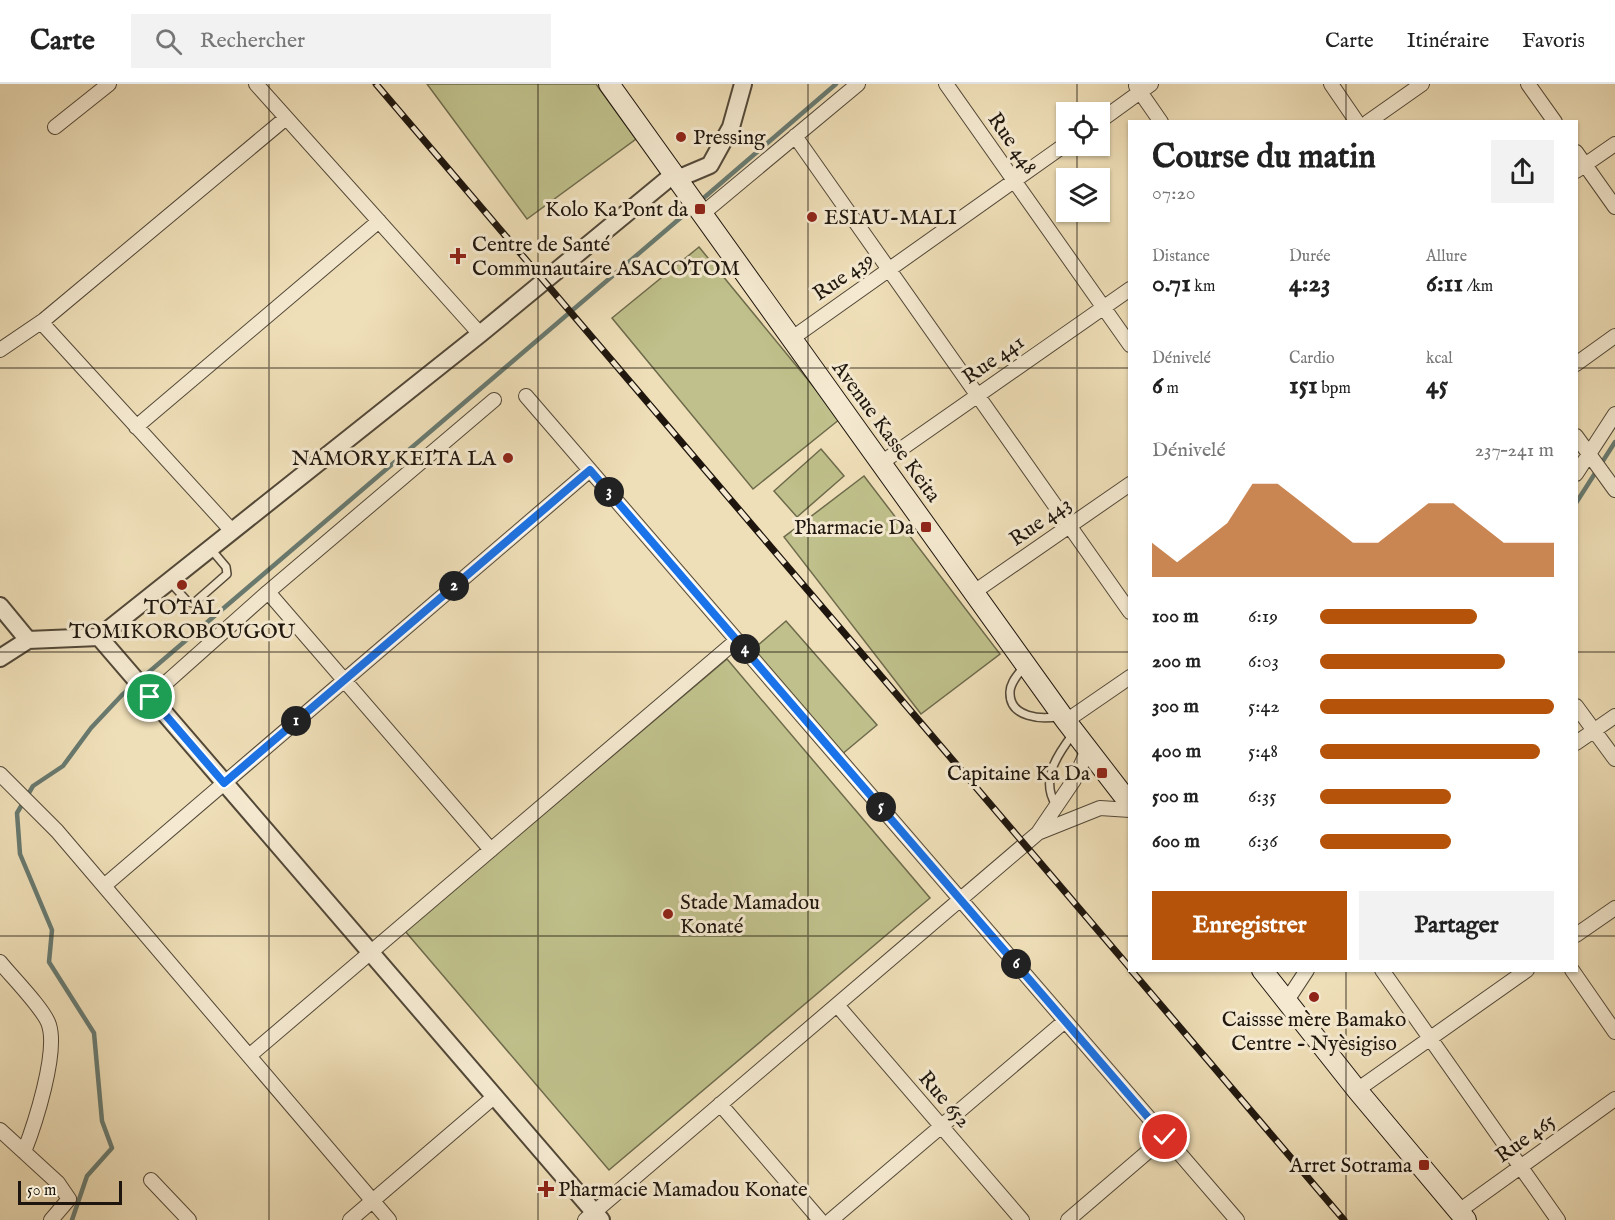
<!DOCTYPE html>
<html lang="fr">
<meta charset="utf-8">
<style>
:root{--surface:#fff;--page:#f2f2f2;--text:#222;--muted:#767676;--line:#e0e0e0;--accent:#b45309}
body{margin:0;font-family:"IM FELL English",serif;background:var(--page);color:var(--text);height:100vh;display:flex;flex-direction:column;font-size:22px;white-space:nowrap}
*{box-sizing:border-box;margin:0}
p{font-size:20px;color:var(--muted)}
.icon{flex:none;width:33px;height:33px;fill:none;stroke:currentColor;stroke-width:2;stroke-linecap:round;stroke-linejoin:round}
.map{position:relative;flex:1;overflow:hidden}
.side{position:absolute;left:1128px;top:36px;width:450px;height:852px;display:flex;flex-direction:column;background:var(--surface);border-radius:0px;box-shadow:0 2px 4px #0004}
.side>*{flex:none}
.tools{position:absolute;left:1056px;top:18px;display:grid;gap:12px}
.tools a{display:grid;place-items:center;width:54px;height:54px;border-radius:0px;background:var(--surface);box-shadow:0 2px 4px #0004;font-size:30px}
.scale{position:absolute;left:18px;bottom:15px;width:104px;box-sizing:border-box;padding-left:6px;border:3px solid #1e160e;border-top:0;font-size:16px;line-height:21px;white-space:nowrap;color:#1e160e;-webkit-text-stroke:4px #f5ead1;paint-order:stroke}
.pin{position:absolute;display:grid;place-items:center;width:51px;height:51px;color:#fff;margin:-26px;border:3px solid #fff;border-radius:50%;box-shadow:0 2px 6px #0007}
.km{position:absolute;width:30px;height:30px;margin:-15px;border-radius:50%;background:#222;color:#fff;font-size:16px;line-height:30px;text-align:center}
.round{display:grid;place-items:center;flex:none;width:63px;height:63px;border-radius:0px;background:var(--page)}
.head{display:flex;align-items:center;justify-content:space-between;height:102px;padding:0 24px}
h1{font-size:33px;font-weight:800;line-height:45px}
.metrics{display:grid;grid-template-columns:repeat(3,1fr);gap:9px;height:102px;padding:6px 24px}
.metrics div{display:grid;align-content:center}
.metrics b{font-size:26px;font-weight:800}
.metrics small{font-size:16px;font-weight:400}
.metrics p{font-size:16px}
.chart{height:168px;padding:12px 24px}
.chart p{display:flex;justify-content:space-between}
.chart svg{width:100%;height:108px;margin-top:6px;fill:var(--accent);opacity:.7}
.action{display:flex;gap:12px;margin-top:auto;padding:12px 24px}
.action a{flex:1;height:69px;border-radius:0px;background:var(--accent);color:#fff;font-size:24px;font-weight:800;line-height:69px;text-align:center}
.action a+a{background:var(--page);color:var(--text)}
ul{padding:0 24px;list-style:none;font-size:20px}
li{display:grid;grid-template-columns:96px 72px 1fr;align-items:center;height:45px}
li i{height:15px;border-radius:8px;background:var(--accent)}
header{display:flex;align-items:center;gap:36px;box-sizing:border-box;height:84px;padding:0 30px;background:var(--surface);border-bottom:2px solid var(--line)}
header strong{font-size:28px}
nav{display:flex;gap:33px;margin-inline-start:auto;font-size:21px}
.search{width:420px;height:54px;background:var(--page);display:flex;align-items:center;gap:15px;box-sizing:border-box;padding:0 21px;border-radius:0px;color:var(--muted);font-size:22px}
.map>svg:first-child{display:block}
.green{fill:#bfc08b;stroke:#6e6b4c;stroke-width:1.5}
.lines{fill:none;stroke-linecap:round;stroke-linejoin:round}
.stream{stroke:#687a70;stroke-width:4.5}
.service-casing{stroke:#524838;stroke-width:10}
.minor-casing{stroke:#524838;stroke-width:16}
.tertiary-casing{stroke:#524838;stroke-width:20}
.secondary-casing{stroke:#1e160e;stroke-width:22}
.service{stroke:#f5ead1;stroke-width:7}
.minor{stroke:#f5ead1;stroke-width:14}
.tertiary{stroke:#f5ead1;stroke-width:16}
.secondary{stroke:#f5ead1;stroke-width:20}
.rail-casing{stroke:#1e160e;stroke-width:7}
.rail{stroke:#f5ead1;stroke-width:4.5;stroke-dasharray:14;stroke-linecap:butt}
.route-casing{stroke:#fff;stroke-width:12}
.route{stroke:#1a73e8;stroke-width:8}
.grid{fill:none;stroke:#1e160e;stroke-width:1.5;stroke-opacity:0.55}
.poi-dot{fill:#8f2418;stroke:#f5ead1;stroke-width:2}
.labels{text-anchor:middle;stroke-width:6;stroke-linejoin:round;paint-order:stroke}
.poi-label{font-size:21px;fill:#1e160e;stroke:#f5ead1;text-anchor:start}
.street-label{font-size:21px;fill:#1e160e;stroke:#f5ead1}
</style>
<header>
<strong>Carte</strong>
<div class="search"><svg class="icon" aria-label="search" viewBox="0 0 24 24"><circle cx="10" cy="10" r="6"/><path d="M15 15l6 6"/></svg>Rechercher</div>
<nav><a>Carte</a><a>Itinéraire</a><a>Favoris</a></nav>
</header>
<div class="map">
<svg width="1615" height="1136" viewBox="0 0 1615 1136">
<rect width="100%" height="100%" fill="#efdfb8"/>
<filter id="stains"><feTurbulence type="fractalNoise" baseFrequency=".00333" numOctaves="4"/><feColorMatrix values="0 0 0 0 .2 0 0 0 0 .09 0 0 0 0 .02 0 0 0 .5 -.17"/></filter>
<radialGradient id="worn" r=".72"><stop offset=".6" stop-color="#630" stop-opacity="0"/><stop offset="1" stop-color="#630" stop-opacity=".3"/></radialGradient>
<path class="green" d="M 427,0 L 596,0 L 636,55 L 527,135 Z
M 699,163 L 840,335 L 753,405 L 612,234 Z
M 821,365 L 844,392 L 797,433 L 774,407 Z
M 864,392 L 1000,570 L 921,630 L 784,453 Z
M 786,537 L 877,641 L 841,671 L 750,568 Z
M 727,575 L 930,814 L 609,1086 L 405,847 Z"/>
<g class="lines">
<path class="stream" d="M 699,118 L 836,0
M 1576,419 L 1615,358
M 72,1136 L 87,1092 L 112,1064 L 102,1037 L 94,949 L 49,878 L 52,846 L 20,770 L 17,729 L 33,702 L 63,682 L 91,644 L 122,611 L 692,124"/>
<defs>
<path id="service" d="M 170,498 L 188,518 L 194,519 L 227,490 L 226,483 L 210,464
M 1024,582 C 1019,590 1010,598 1010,608 C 1009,634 1042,636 1060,632
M 1056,721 C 1040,696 1057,671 1073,650"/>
<path id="minor" d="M 256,0 L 480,250
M 946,0 L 1130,261
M 1331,0 L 1357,38
M 1528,0 L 1555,38
M 1136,2 L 1161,38
M 1100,37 L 1151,0
M 1368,38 L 1422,0
M 55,43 L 109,0
M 795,52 L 1130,528
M 1576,68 L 1615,123
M 1576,87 L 1615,60
M 702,130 L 858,0
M 41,238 L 232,447
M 791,255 L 1066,60
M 0,266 L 44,236 L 286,34
M 1576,280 L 1615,252
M 526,312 L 1237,1136
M 136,343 L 379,137
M 1576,352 L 1615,406
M 881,379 L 1130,205
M 1576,390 L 1615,330
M 268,508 L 491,766
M 974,508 L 1130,400
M 150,613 L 268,508 L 494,316
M 1576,622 L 1615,675
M 1066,637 L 1130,593
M 1576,659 L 1615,632
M 0,690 L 57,747 L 389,1136
M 1040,748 L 1100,724 L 1130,726
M 104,802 L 590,386
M 1576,851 L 1615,824
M 0,878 C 11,892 45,926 49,941 C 58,969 35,1040 24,1068
M 1382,886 L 1558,1136
M 1572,886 L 1615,948
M 1286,918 L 1307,886
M 837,921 L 1022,1136
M 249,972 L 737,556
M 1357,1006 L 1527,886
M 720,1020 L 820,1136
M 0,1046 L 58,1099 L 69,1115 L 51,1136
M 151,1096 L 189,1136
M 1459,1127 L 1615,1015
M 350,1136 L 495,1012
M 585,1136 L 1038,749 L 1074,696 L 1088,666
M 831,1136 L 1065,937
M 1068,1136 L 1165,1053"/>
<path id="tertiary" d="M 677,95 L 710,81 L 731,43 L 743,0
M 0,522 L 28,556
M 99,553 L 601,1136
M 0,574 L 28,556 L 99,553 L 480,250 L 674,90"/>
<path id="secondary" d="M 609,0 L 1066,637 L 1130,720
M 1262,886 L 1357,1006 L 1466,1136"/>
</defs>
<use href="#service" class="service-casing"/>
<use href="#minor" class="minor-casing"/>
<use href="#tertiary" class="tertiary-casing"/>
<use href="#secondary" class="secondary-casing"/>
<use href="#service" class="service"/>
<use href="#minor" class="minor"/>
<use href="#tertiary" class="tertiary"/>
<use href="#secondary" class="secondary"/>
<defs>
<path id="rail" d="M 376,0 L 1130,884
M 1131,886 L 1344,1136"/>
</defs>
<use href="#rail" class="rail-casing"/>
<use href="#rail" class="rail"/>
</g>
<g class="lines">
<defs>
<path id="route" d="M 150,613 L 224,699 L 590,386 L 1165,1053"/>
</defs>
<use href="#route" class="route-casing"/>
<use href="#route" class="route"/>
</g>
<path class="grid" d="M 269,0 L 269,1136M 538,0 L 538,1136M 808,0 L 808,1136M 1077,0 L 1077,28M 1346,0 L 1346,38M 1077,62 L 1077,94M 1077,128 L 1077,1136M 0,284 L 1130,284M 1576,284 L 1615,284M 0,568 L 1130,568M 1576,568 L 1615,568M 0,852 L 1130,852M 1576,852 L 1615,852M 1346,886 L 1346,1136"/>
<g class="poi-dot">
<circle cx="681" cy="53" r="6"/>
<rect x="694" y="119" width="12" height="12" rx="3"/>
<circle cx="812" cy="133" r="6"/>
<path d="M455 163h6v6h6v6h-6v6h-6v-6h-6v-6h6z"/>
<circle cx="508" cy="374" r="6"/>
<rect x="920" y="437" width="12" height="12" rx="3"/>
<circle cx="182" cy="501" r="6"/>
<rect x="1096" y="683" width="12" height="12" rx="3"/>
<circle cx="668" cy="830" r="6"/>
<circle cx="1314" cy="913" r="6"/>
<rect x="1418" y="1075" width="12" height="12" rx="3"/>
<path d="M543 1096h6v6h6v6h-6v6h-6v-6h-6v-6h6z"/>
</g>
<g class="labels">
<g class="poi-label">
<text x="693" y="60">Pressing</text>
<text x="688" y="132" text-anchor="end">Kolo Ka Pont da</text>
<text x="824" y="140">ESIAU-MALI</text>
<text x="472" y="167">Centre de Santé<tspan x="472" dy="24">Communautaire ASACOTOM</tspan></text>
<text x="496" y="381" text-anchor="end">NAMORY KEITA LA</text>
<text x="914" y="450" text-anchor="end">Pharmacie Da</text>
<text x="182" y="530" text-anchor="middle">TOTAL<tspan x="182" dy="24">TOMIKOROBOUGOU</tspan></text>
<text x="1090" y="696" text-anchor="end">Capitaine Ka Da</text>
<text x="680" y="825">Stade Mamadou<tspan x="680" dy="24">Konaté</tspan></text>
<text x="1314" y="942" text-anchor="middle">Caissse mère Bamako<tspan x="1314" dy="24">Centre - Nyèsigiso</tspan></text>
<text x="1412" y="1088" text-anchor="end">Arret Sotrama</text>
<text x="558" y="1112">Pharmacie Mamadou Konate</text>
</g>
<g class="street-label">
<text transform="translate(1013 59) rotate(55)" y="7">Rue 448</text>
<text transform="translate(843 192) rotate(-35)" y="7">Rue 439</text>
<text transform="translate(993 275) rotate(-35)" y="7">Rue 441</text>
<text transform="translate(887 347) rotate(54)" y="7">Avenue Kasse Keita</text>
<text transform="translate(1040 437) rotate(-35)" y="7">Rue 443</text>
<text transform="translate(945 1015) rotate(49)" y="7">Rue 652</text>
<text transform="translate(1525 1054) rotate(-36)" y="7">Rue 465</text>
</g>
</g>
<rect width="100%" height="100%" filter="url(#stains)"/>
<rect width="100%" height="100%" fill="url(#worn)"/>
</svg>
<div class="tools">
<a><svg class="icon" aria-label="locate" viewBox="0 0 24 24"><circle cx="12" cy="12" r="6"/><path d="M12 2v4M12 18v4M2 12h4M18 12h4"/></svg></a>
<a><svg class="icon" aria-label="layers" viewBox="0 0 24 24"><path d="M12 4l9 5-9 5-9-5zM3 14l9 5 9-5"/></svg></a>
</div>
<div class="scale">50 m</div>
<div class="pin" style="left:150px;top:613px;background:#1e9e55"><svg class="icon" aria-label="arrive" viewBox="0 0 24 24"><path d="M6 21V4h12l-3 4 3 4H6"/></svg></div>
<div class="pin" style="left:1165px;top:1053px;background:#d93025"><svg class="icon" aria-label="check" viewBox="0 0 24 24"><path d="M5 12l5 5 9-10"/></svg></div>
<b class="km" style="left:296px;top:637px">1</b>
<b class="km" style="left:454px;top:502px">2</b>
<b class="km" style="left:609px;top:408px">3</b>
<b class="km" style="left:745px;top:565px">4</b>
<b class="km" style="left:881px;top:723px">5</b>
<b class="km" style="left:1016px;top:880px">6</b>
<section class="side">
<div class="head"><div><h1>Course du matin</h1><p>07:20</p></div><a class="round"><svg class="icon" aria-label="share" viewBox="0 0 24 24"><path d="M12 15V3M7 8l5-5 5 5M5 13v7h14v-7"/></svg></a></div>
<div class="metrics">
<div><p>Distance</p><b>0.71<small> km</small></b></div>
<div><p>Durée</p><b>4:23</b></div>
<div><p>Allure</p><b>6:11<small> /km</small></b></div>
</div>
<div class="metrics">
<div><p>Dénivelé</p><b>6<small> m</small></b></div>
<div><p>Cardio</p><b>151<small> bpm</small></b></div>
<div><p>kcal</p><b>45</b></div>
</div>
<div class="chart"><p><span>Dénivelé</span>237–241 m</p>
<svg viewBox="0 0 160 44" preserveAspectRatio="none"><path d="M0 44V30L10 38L20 30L30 22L40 6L50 6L60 14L70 22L80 30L90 30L100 22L110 14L120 14L130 22L140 30L150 30L160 30V44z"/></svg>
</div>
<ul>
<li><b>100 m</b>6:19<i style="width:67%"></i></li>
<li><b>200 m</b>6:03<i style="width:79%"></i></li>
<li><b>300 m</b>5:42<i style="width:100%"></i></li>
<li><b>400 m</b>5:48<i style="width:94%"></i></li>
<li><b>500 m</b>6:35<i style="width:56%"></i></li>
<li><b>600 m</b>6:36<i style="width:56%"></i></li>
</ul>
<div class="action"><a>Enregistrer</a><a>Partager</a></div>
</section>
</div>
